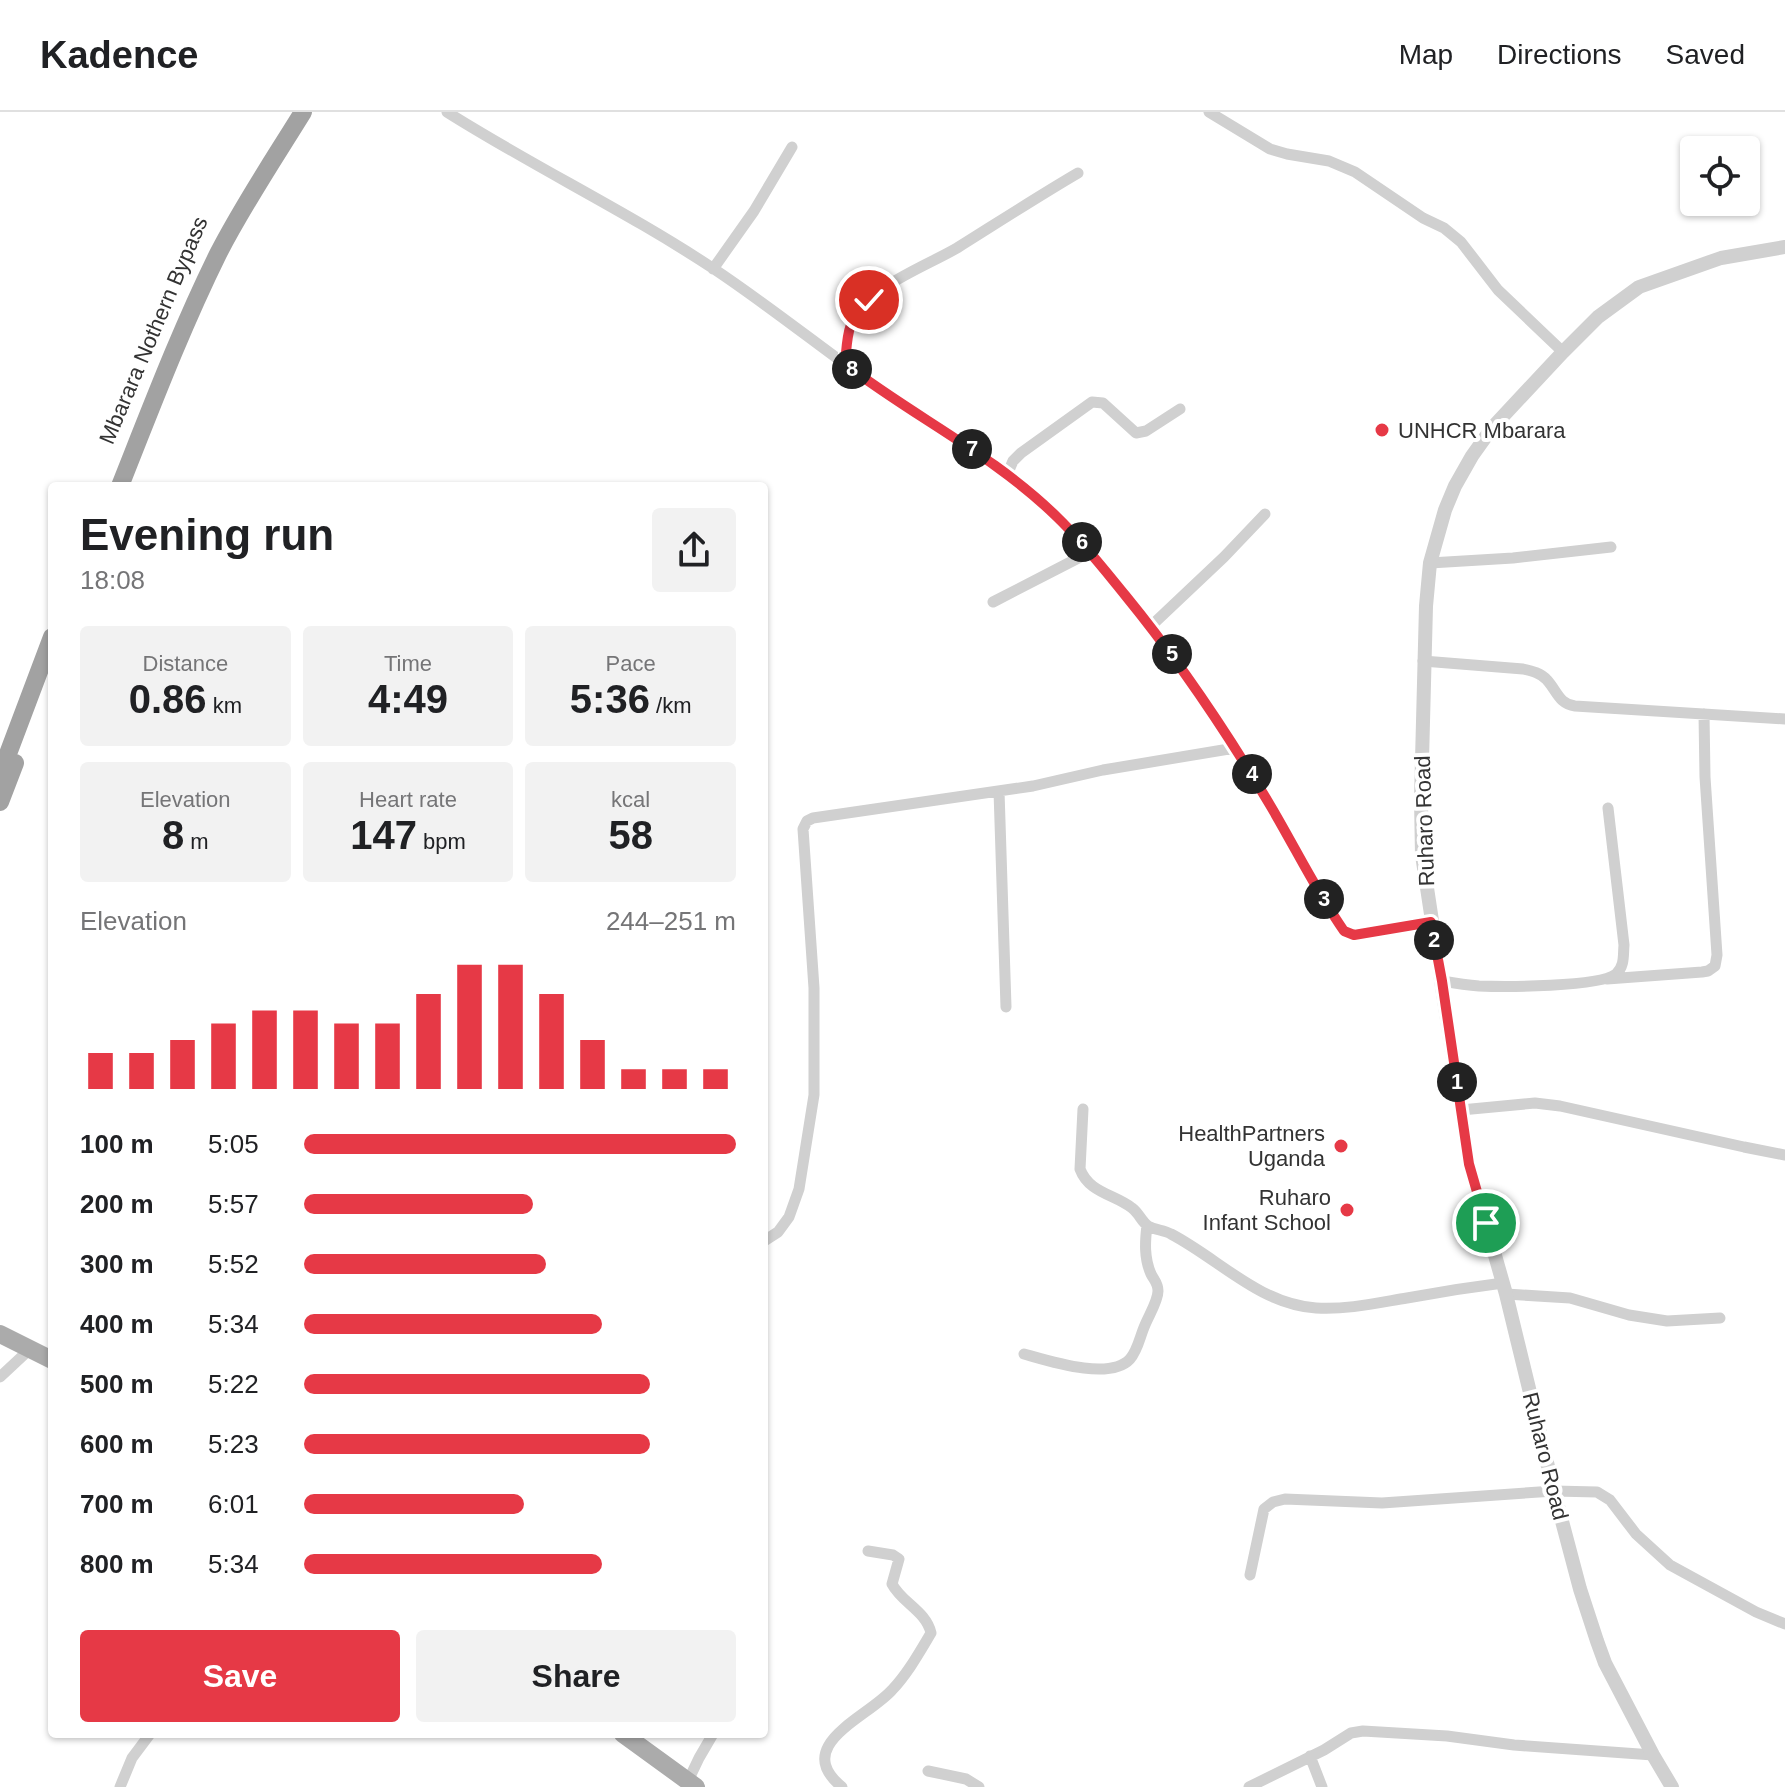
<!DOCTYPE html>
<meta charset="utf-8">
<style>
:root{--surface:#fff;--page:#f2f2f2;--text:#202124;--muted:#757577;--line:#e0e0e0;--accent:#e63946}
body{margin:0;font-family:Helvetica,sans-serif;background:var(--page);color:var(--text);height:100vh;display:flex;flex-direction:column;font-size:30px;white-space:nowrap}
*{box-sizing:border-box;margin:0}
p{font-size:26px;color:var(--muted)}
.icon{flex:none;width:44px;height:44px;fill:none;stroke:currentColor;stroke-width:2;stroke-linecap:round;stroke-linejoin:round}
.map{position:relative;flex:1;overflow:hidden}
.side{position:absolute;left:48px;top:370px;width:720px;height:1256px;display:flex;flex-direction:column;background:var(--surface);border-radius:8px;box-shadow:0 2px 6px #0004}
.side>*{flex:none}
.tools{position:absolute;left:1680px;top:24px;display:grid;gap:16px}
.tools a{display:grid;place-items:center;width:80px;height:80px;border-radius:8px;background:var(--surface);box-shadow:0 2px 6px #0004;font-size:40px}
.pin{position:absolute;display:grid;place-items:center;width:68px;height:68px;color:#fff;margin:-34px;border:4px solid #fff;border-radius:50%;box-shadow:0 2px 8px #0007}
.km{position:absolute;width:40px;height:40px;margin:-20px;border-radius:50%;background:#222;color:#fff;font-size:22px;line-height:40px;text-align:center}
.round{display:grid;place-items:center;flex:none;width:84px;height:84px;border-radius:8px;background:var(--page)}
.headline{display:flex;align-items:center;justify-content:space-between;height:136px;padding:0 32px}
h1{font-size:44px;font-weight:700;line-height:60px}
.stats{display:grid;grid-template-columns:repeat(3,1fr);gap:12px;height:136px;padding:8px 32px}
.stats div{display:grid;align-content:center;border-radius:8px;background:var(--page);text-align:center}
.stats b{font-size:40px;font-weight:700}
.stats small{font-size:22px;font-weight:400}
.stats p{font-size:22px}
.chart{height:224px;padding:16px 32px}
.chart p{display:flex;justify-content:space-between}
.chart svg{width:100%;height:144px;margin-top:8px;stroke:var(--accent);stroke-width:6}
.action{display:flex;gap:16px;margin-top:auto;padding:16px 32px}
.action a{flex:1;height:92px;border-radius:8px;background:var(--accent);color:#fff;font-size:32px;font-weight:700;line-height:92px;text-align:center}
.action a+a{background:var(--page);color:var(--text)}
ul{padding:0 32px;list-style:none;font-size:26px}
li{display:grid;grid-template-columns:128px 96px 1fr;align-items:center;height:60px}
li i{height:20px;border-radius:10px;background:var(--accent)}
header{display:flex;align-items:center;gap:48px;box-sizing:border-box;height:112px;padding:0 40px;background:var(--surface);border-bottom:2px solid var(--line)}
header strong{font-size:38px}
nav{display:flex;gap:44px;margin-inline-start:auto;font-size:28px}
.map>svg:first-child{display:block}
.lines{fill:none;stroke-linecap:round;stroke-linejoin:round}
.minor{stroke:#d0d0d0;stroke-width:11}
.tertiary{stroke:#d0d0d0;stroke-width:14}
.primary{stroke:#ababab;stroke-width:18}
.trunk{stroke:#a2a2a2;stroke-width:18}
.route-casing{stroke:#fff;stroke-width:16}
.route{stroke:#e63946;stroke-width:10}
.poi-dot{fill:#e63946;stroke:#fff;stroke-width:3}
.labels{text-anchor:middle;stroke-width:8;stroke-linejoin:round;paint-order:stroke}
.street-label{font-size:22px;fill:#333;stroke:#fff}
.poi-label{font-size:22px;fill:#333;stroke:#fff;text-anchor:end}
</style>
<header>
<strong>Kadence</strong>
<nav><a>Map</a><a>Directions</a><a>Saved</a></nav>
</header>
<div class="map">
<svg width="1785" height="1675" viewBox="0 0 1785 1675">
<rect width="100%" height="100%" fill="#fff"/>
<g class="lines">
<path class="minor" d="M 447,0 C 534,55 628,100 714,157 C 771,195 825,239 881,278 C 940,318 1001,353 1054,401 C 1081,426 1103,455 1126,483 C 1165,532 1204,582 1235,636
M 1209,0 L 1270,37 L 1287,42 L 1329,49 L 1355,60 L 1423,106 L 1444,116 L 1461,130 L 1498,178 L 1563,240
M 713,157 L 754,99 L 792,35
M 845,252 C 847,236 846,217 855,204 C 874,173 926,154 957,136 C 997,111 1037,85 1078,61
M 1007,363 L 1013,349 L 1021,341 L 1092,290 L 1103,291 L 1136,321 L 1146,319 L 1180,297
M 1430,451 L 1513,446 L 1611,435
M 993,490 L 1090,440
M 1151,514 L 1224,445 L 1265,402
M 1423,549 L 1523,557 C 1532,559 1541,561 1547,568 C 1557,579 1559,592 1575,594 L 1785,607
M 999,679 L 1006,895
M 1607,867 L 1702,860 L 1708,859 L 1715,854 L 1717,843 L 1705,665 L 1704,602
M 1442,869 C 1454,871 1467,873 1479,874 C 1504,875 1599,875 1616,862 C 1625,854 1623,843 1624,833 L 1608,696
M 1083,997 L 1080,1057 C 1089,1081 1114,1082 1132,1096 C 1139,1101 1141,1109 1148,1114 C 1155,1118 1164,1118 1171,1122 C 1219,1147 1259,1192 1316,1196 C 1346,1198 1377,1191 1407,1186 C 1439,1180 1471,1175 1503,1171
M 1461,998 L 1535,991 L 1560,994 L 1744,1035 L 1785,1043
M 764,1129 L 778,1120 L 789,1105 L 799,1077 L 814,983 L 814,876 L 803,717 L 807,709 L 813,706 L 1033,674 L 1103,658 L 1235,636 C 1275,695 1303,761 1344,819 C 1364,829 1409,814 1431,810
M 1506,1182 L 1570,1186 L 1629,1203 L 1667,1209 L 1720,1206
M 1024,1242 C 1049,1249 1110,1269 1130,1247 C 1138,1238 1140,1224 1145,1213 C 1149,1203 1158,1189 1158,1179 C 1158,1171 1154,1168 1151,1162 C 1144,1146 1145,1130 1147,1113
M 0,1265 L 30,1237
M 1250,1463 L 1264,1397 L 1273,1390 L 1285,1387 L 1382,1391 L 1554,1379 L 1597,1380 L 1610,1388 L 1636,1422 L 1670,1453 L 1756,1500 L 1785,1512
M 1310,1644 L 1322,1675
M 928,1659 L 966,1667 L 979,1675
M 688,1669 L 699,1646 L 713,1622
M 120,1675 L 132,1646 L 150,1622
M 842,1675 C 791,1633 867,1606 892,1578 C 908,1561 919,1541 931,1521 C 926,1499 902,1491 892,1472 L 899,1447 L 893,1443 L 868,1439
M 1249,1675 L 1324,1638 L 1351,1621 L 1363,1619 L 1447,1624 L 1514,1633 L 1653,1643"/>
<path class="tertiary" d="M 1672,1675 L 1653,1643 L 1605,1551 L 1597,1529 L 1580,1477 L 1554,1379 L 1506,1182 L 1469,1052 L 1422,743 L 1421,687 L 1426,494 L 1430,451 L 1445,398 L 1455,374 L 1472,344 L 1492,316 L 1563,240 L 1598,205 L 1639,175 L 1721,146 L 1785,135"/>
<path class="primary" d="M 0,1222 L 52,1248
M 623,1622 L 696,1675"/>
<path class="trunk" d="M 120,374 C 151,296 181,217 218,142 C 243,93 274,47 303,0
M 0,663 L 52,525
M 0,690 L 15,651"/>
</g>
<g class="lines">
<defs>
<path id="route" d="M 869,188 C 846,211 848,221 845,252 C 914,305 994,343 1057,405 C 1082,429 1103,456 1125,483 C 1179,549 1226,619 1270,693 C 1295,735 1316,779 1344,819 L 1354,823 L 1431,810 L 1442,869 L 1469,1052 L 1486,1111"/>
</defs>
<use href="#route" class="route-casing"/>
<use href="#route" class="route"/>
</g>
<g class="poi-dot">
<circle cx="1382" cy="318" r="8"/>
<circle cx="1341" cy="1034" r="8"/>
<circle cx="1347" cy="1098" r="8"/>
</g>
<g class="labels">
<g class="street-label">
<text transform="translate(153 218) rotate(-67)" y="8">Mbarara Nothern Bypass</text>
<text transform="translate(1424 709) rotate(-92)" y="8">Ruharo Road</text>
<text transform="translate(1546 1344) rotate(76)" y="8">Ruharo Road</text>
</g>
<g class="poi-label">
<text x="1398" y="326" text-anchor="start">UNHCR Mbarara</text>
<text x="1325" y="1029">HealthPartners<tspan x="1325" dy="25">Uganda</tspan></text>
<text x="1331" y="1093">Ruharo<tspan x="1331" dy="25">Infant School</tspan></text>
</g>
</g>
</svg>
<div class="tools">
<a><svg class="icon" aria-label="locate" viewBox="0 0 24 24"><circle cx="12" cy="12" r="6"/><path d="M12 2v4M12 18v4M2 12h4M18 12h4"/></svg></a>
</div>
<div class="pin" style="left:1486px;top:1111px;background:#1e9e55"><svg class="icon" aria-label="arrive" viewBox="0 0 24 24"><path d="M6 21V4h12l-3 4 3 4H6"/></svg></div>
<div class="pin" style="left:869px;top:188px;background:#d93025"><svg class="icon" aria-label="check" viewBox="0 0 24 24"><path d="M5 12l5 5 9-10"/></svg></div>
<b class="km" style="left:1457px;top:970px">1</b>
<b class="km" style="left:1434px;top:828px">2</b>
<b class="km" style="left:1324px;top:787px">3</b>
<b class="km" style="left:1252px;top:662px">4</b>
<b class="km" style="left:1172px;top:542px">5</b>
<b class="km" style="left:1082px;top:430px">6</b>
<b class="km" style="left:972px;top:337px">7</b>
<b class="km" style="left:852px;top:257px">8</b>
<section class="side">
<div class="headline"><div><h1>Evening run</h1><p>18:08</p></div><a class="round"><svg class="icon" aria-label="share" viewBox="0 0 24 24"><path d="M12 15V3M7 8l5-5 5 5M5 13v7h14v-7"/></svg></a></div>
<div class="stats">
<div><p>Distance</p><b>0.86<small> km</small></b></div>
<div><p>Time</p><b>4:49</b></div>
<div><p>Pace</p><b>5:36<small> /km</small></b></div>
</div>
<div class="stats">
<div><p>Elevation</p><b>8<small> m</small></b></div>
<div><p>Heart rate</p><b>147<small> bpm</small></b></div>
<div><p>kcal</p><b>58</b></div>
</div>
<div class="chart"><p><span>Elevation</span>244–251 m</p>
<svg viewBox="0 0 160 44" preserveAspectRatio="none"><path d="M5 44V33M15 44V33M25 44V29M35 44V24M45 44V20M55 44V20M65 44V24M75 44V24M85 44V15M95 44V6M105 44V6M115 44V15M125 44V29M135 44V38M145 44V38M155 44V38"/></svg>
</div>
<ul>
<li><b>100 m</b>5:05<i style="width:100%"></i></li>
<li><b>200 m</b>5:57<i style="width:53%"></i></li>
<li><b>300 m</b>5:52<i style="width:56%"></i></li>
<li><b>400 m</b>5:34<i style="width:69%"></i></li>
<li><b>500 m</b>5:22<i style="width:80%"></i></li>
<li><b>600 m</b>5:23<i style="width:80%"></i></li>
<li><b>700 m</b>6:01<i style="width:51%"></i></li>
<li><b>800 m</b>5:34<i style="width:69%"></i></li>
</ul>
<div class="action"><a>Save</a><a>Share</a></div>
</section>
</div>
